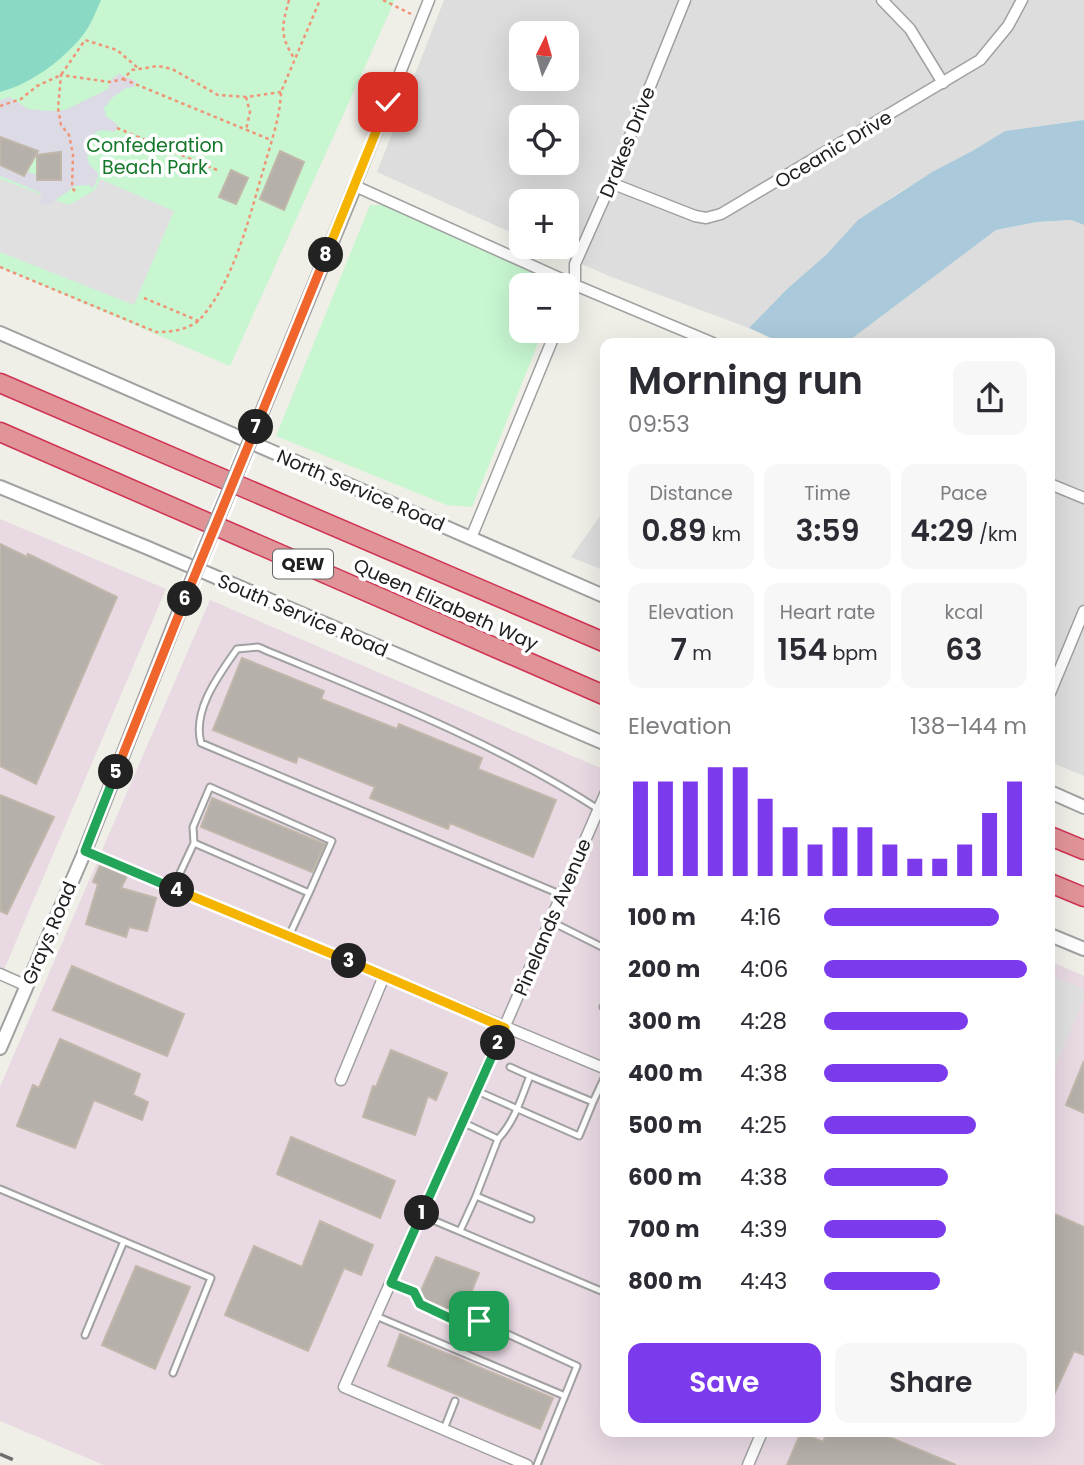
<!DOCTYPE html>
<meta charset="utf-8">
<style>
:root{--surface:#fff;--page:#f7f7f7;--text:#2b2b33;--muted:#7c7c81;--accent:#7c3aed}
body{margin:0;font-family:Poppins,sans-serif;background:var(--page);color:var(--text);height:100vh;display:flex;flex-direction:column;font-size:26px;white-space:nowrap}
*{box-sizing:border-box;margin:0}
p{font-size:23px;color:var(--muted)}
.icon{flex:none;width:38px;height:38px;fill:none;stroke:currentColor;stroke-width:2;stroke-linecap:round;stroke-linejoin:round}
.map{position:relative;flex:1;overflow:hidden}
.details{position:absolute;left:600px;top:338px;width:455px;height:1099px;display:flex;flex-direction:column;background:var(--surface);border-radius:14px;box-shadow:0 7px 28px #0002}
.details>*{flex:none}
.needle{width:46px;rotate:5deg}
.controls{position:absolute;left:509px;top:21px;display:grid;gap:14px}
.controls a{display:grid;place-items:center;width:70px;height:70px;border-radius:14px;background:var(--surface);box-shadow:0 7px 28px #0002;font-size:35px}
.pin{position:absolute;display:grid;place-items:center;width:60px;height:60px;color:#fff;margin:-30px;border-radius:14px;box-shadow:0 4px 10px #0006}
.km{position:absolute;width:35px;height:35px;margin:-18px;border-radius:50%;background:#222;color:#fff;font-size:19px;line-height:35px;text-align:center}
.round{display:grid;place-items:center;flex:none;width:74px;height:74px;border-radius:14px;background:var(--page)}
.head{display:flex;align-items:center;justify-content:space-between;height:119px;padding:0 28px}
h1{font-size:38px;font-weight:600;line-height:52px}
.figures{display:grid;grid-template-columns:repeat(3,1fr);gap:10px;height:119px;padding:7px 28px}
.figures div{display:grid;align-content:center;border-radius:14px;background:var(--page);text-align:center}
.figures b{font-size:30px;font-weight:600}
.figures small{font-size:19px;font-weight:400}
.figures p{font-size:19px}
.chart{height:196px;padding:14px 28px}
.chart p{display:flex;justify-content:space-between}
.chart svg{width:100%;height:126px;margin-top:7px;stroke:var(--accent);stroke-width:6}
.button{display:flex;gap:14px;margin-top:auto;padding:14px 28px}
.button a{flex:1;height:80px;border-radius:14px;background:var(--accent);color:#fff;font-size:28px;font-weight:600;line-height:80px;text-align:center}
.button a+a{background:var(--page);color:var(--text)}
ul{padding:0 28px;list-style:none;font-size:23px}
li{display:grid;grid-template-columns:112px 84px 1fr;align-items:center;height:52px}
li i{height:18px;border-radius:9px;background:var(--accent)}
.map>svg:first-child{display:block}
.residential{fill:#ddd;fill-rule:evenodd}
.industrial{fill:#e8d9e3}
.park{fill:#c7f6d1}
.pitch{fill:#8ad9c5}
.parking{fill:#e0e0e0}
.plaza{fill:#dcdbe5}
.water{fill:#aac9da}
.pier{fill:#fff}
.building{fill:#b5b0a9;stroke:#c0b7aa;stroke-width:2}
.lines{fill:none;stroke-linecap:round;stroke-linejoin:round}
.service-casing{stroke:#a1a1a1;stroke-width:9}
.minor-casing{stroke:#a1a1a1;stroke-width:13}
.tertiary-casing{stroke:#a1a1a1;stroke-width:16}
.motorway-casing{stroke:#cf3253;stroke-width:21}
.path{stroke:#f09477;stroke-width:2.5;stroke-dasharray:3.5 3.5;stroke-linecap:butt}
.service{stroke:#fff;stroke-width:5}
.minor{stroke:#fff;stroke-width:10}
.tertiary{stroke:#fff;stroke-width:12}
.motorway{stroke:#e19498;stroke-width:18}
.rail{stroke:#6e6e6e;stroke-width:3.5;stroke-dasharray:14 14;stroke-linecap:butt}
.tertiary-bridge-casing{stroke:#a1a1a1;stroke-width:16;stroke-linecap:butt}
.tertiary-bridge{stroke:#fff;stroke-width:12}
.split-1-casing{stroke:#fff;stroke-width:14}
.split-2-casing{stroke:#fff;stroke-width:14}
.split-3-casing{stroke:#fff;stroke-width:14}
.split-4-casing{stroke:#fff;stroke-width:14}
.split-5-casing{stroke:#fff;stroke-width:14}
.split-6-casing{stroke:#fff;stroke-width:14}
.split-7-casing{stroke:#fff;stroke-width:14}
.split-8-casing{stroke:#fff;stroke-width:14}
.split-9-casing{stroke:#fff;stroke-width:14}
.split-1{stroke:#22a559;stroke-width:9}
.split-2{stroke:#22a559;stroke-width:9}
.split-3{stroke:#f5b400;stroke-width:9}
.split-4{stroke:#f5b400;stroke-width:9}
.split-5{stroke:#22a559;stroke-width:9}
.split-6{stroke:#f0652b;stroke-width:9}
.split-7{stroke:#f0652b;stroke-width:9}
.split-8{stroke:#f0652b;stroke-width:9}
.split-9{stroke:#f5b400;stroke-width:9}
.labels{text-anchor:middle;stroke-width:7;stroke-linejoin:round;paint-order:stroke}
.shield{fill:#fff;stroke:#636363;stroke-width:2}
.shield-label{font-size:18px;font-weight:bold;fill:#202020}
.street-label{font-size:19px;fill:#202020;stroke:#fff}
.park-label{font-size:19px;fill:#147729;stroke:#fff}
</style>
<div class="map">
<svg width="1084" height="1465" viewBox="0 0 1084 1465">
<rect width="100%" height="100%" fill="#efeee7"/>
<path class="residential" d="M 444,0 L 1084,0 L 1084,120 L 1005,131 L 974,150 L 932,172 L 892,197 L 787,289 L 749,328 L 609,276 L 543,247 L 567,247 L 567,201 L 522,201 L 521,237 L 377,172 ZM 522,33 L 567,33 L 567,79 L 522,79 ZM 522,117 L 567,117 L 567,163 L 522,163 Z
M 1071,220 L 1084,225 L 1084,776 L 1050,762 L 1050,343 L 846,343 L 996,230 L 1037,222 Z
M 605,509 L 605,571 L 571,557 Z"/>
<path class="industrial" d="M 0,519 L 166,589 L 0,979 Z
M 210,600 L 605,770 L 606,1432 L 1050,1432 L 1050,961 L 1084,976 L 1084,1465 L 104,1465 L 0,1421 L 0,1087 Z"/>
<path class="park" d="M 0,0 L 395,0 L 230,366 L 0,267 Z
M 370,205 L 385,205 L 549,280 L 550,285 L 522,285 L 522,331 L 543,331 L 472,507 L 447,505 L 276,436 Z"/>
<path class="pitch" d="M 0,0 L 101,0 C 96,11 91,25 83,35 C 63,60 31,84 0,92 Z"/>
<path class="parking" d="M 0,179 L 69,205 L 95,190 L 100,179 L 174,211 L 134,305 L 0,252 Z
M 1050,975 L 1084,989 L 1084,999 L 1050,1079 Z"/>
<path class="plaza" d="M 119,74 L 136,81 L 134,87 L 126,88 L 113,97 L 104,108 L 106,116 L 118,125 L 115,132 L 104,130 L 96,132 L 88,142 L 86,150 L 89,164 L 99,174 L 93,189 L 89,185 L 75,186 L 49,205 L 40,204 L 41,193 L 0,176 L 0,165 L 23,176 L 26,171 L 37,175 L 38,180 L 61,179 L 61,153 L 38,155 L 35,150 L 0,137 L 0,100 L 10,97 L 28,109 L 49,111 L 65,110 L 108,89 L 111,79 Z"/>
<path class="water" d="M 1084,120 L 1084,225 L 1071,220 L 1037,222 L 996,230 L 846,343 L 782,343 L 749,328 L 787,289 L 827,254 L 858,220 L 932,172 L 974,150 L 1005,131 Z"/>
<path class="pier" d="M 253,408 L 272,416 L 195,601 L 176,593 Z"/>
<path class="building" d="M 0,137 L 38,151 L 24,176 L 0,165 Z
M 280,151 L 304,162 L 284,210 L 260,199 Z
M 61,152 L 61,180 L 37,180 L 37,155 Z
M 231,170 L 248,178 L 236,204 L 219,197 Z
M 0,544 L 27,557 L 28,554 L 117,597 L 36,784 L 0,766 Z
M 242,658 L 324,691 L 321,699 L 397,729 L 399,724 L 482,758 L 478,769 L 556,800 L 533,857 L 450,823 L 448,829 L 370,798 L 375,787 L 298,756 L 296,763 L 213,730 Z
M 0,795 L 54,817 L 7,914 L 0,911 Z
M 212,798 L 325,844 L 312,872 L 201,827 Z
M 100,865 L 127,876 L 121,888 L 156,898 L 147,931 L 129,927 L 126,937 L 86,924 L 98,884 L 93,882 Z
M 72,966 L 184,1014 L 167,1056 L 53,1010 Z
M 60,1039 L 140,1074 L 133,1095 L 148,1102 L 142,1120 L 94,1100 L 75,1148 L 17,1126 L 33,1085 L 39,1088 Z
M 391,1050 L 447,1073 L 436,1100 L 428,1096 L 415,1135 L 363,1117 L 373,1086 L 376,1087 Z
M 1084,1061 L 1084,1113 L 1066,1105 Z
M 291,1137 L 395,1181 L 380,1218 L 277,1174 Z
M 1050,1212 L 1084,1227 L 1084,1355 L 1074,1351 L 1050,1403 Z
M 320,1221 L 373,1245 L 361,1275 L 344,1268 L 308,1351 L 225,1315 L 254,1246 L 302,1267 Z
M 436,1257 L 479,1273 L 462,1315 L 423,1299 L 420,1293 Z
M 136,1266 L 190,1287 L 155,1369 L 102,1345 Z
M 400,1334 L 553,1398 L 540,1429 L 388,1366 Z
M 801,1432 L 823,1442 L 827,1432 L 877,1432 L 956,1465 L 787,1465 Z"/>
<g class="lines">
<defs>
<path id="service" d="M 194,843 L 193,827 L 210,787 L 332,841 L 309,893
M 173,888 L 194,843 L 309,893 L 289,936
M 562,895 L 201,743 C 192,710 219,675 237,649 L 258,647 C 373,695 493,741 598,809
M 550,921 L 606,949
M 603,1007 L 606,1001
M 510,1067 L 530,1076
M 477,1091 L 579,1136 L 593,1102 L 530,1076 C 521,1098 515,1121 498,1139
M 593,1102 L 606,1074
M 462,1122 L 498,1139 L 476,1196
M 0,1189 L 211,1278 L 173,1373
M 421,1215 L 606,1293
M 460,1231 L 476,1196 L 531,1219
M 391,1283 L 414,1292 L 420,1304 L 475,1330 L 479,1321 L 577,1366 L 537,1465
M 376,1316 L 565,1396
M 85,1335 L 124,1241
M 444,1429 L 455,1401"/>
<path id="minor" d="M 429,0 L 355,186 L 575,285 L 713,343
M 882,0 L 910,29 L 943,83
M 611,183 L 695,216 L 706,218 L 721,214 L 980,60 L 1008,26 L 1022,0
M 567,304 L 575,285 L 575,264 L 611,183 L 685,0
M 1050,484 L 1084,498
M 471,538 L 556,331
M 1050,693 L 1084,611
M 85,851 L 606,1069
M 0,974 L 27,986
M 341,1080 L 384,976
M 527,1465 L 344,1387 L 504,1028 L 606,792
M 748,1465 L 762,1432"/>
<path id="tertiary" d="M 0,333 L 606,597
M 262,412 L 355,186
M 0,487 L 148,548 L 606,744
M 1050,792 L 1084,807
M 1050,935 L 1084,949
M 0,1048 L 85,851 L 185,597"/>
<path id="motorway" d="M 0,383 L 606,643
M 0,432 L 606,696
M 1050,836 L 1084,850
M 1050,883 L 1084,897"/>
</defs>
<use href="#service" class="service-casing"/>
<use href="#minor" class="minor-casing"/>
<use href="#tertiary" class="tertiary-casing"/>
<use href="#motorway" class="motorway-casing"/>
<path class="path" d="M 289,0 C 282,26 279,34 294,58
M 383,0 L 411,14
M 123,79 L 271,140
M 246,97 L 250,112 L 246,130
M 0,106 L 21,99 L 37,86 L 61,75 L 85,40 L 117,50 L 138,68
M 117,128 L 217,170
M 75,191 L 72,188 L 73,154 L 69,135 L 61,125 L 58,108 L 61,75 L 110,82 L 123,79 L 132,70 L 158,66 L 172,69 L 218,95 L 246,97 L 281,92
M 0,267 L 156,332 C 171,332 190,330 201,318 C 234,281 249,218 263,171 C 270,145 280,119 281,92 L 320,0
M 144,298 L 199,321"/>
<use href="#service" class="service"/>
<use href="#minor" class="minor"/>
<use href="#tertiary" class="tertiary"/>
<use href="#motorway" class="motorway"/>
<path class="rail" d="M 0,1454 L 25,1465"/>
<defs>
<path id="tertiary-bridge" d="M 185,597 L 262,412"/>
</defs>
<use href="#tertiary-bridge" class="tertiary-bridge-casing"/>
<use href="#tertiary-bridge" class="tertiary-bridge"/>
</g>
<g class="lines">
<defs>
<path id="split-1" d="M 422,1213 L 391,1283 L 414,1292 L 420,1304 L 475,1330 L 479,1321"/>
<path id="split-2" d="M 422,1213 L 498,1043"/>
<path id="split-3" d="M 349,961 L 505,1028 L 498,1043"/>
<path id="split-4" d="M 177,890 L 349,961"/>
<path id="split-5" d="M 116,772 L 85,851 L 177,890"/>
<path id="split-6" d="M 116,772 L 185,599"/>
<path id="split-7" d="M 185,599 L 256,427"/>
<path id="split-8" d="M 256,427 L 326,255"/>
<path id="split-9" d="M 326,255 L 388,102"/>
</defs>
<use href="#split-1" class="split-1-casing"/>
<use href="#split-2" class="split-2-casing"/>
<use href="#split-3" class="split-3-casing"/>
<use href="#split-4" class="split-4-casing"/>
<use href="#split-5" class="split-5-casing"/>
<use href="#split-6" class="split-6-casing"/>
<use href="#split-7" class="split-7-casing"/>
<use href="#split-8" class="split-8-casing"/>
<use href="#split-9" class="split-9-casing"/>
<use href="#split-1" class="split-1"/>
<use href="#split-2" class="split-2"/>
<use href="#split-3" class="split-3"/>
<use href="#split-4" class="split-4"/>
<use href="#split-5" class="split-5"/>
<use href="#split-6" class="split-6"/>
<use href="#split-7" class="split-7"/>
<use href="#split-8" class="split-8"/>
<use href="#split-9" class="split-9"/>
</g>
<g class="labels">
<rect class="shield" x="273" y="549.5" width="60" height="29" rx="5"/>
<g class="shield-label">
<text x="303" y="570">QEW</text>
</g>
<g class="street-label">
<text transform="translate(627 142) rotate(-68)" y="7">Drakes Drive</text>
<text transform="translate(833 149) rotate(-31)" y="7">Oceanic Drive</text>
<text transform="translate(361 490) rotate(23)" y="7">North Service Road</text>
<text transform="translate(446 604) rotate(24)" y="7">Queen Elizabeth Way</text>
<text transform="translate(303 615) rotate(23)" y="7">South Service Road</text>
<text transform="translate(552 917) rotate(-67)" y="7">Pinelands Avenue</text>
<text transform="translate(49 933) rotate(-67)" y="7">Grays Road</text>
</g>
<g class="park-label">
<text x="155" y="152">Confederation<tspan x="155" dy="22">Beach Park</tspan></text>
</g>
</g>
</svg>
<div class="controls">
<a><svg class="needle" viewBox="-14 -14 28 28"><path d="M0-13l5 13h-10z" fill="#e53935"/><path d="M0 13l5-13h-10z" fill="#7c7c81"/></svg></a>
<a><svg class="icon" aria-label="locate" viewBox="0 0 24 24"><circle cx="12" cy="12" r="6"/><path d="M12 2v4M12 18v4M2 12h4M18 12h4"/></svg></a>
<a>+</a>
<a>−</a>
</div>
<div class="pin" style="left:479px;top:1321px;background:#1e9e55"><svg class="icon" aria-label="arrive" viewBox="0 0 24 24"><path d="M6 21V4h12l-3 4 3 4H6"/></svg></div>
<div class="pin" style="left:388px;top:102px;background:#d93025"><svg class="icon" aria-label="check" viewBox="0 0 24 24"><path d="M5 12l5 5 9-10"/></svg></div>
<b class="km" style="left:422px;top:1213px">1</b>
<b class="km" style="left:498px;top:1043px">2</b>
<b class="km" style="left:349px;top:961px">3</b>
<b class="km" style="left:177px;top:890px">4</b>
<b class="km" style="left:116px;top:772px">5</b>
<b class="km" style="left:185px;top:599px">6</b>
<b class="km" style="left:256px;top:427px">7</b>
<b class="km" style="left:326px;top:255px">8</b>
<section class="details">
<div class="head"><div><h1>Morning run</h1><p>09:53</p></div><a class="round"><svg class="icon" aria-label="share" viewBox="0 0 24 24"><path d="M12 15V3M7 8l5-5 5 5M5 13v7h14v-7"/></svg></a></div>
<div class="figures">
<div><p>Distance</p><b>0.89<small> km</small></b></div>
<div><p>Time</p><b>3:59</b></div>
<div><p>Pace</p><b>4:29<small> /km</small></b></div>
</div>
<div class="figures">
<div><p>Elevation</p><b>7<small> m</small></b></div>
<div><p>Heart rate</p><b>154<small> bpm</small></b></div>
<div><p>kcal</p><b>63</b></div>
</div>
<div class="chart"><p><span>Elevation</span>138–144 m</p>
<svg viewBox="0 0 160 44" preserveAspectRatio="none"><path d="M5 44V11M15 44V11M25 44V11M35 44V6M45 44V6M55 44V17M65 44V27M75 44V33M85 44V27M95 44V27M105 44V33M115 44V38M125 44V38M135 44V33M145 44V22M155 44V11"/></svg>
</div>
<ul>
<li><b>100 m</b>4:16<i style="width:86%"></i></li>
<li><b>200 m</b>4:06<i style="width:100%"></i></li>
<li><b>300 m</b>4:28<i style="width:71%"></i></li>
<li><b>400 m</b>4:38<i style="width:61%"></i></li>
<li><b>500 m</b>4:25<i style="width:75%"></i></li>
<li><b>600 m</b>4:38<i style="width:61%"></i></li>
<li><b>700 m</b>4:39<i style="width:60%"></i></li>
<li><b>800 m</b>4:43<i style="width:57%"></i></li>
</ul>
<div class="button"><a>Save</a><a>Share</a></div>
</section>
</div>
